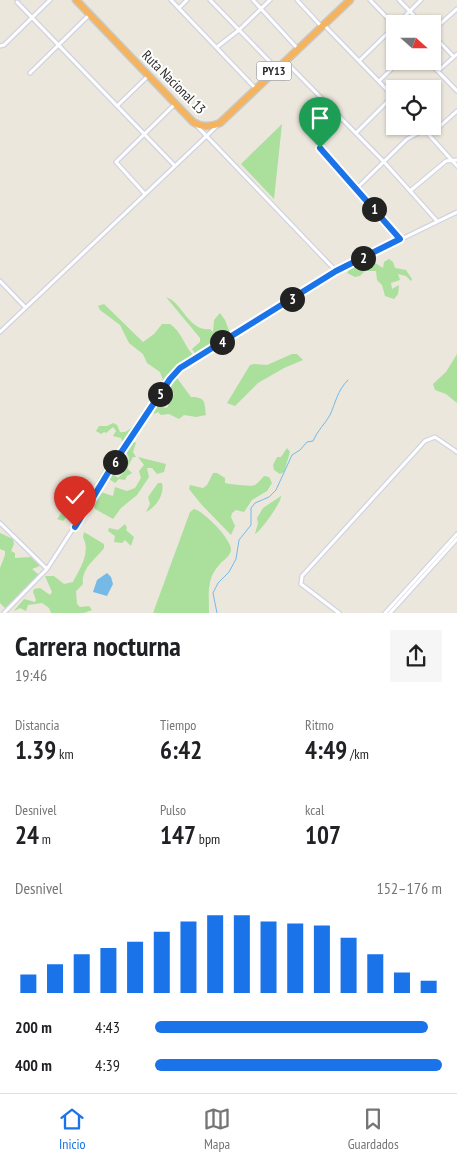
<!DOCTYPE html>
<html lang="es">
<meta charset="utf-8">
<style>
:root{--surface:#fff;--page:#f6f6f6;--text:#202124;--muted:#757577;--line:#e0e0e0;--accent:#1a73e8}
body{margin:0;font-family:"PT Sans Narrow",sans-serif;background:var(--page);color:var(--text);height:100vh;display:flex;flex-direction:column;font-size:19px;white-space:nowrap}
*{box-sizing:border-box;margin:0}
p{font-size:16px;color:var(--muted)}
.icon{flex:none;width:28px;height:28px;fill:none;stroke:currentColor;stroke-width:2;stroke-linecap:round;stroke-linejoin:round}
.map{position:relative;height:613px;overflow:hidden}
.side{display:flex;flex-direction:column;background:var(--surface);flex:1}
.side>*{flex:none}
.needle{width:32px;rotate:111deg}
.controls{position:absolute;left:386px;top:15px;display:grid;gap:10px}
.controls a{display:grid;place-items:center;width:55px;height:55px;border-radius:0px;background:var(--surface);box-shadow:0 1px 4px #0004;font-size:25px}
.pin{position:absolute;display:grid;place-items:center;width:42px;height:42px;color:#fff;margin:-51px -21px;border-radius:50% 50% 50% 0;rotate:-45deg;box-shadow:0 0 5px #0007}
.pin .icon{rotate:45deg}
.km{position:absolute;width:25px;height:25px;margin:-12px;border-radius:50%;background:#222;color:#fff;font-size:14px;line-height:25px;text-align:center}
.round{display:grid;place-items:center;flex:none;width:52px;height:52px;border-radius:0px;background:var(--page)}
.overview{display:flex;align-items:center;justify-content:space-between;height:85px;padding:0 15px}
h1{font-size:28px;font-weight:600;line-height:38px}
.stats{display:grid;grid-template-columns:repeat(3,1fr);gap:8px;height:85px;padding:5px 15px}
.stats div{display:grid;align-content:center}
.stats b{font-size:25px;font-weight:600}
.stats small{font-size:14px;font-weight:400}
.stats p{font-size:14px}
.chart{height:140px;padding:10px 15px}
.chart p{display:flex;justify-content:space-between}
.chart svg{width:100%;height:90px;margin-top:5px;stroke:var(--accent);stroke-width:6}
ul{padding:0 15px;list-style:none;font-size:16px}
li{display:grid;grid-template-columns:80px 60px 1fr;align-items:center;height:38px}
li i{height:12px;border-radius:6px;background:var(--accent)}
.menu{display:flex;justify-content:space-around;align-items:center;height:70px;border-top:1px solid var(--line);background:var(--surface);font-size:14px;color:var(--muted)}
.menu a{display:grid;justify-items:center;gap:2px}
.menu .current{color:var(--accent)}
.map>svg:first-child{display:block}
.green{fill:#aadf9c}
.water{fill:#75bae7}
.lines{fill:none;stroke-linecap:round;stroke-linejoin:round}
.stream{stroke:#75bae7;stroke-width:1}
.street-casing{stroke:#d2d3e2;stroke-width:5.5}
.highway-casing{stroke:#c8c8c8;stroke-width:9}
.street{stroke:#fff;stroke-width:3}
.highway{stroke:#f5b35e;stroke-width:6}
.route-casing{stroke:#fff;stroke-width:10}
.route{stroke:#1a73e8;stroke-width:6}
.labels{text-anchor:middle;stroke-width:4;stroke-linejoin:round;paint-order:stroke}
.shield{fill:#fff;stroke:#6a6a6a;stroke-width:1}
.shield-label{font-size:12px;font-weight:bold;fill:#2a2a2a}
.street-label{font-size:14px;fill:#2a2a2a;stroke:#fff}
</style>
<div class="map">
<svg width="457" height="613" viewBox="0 0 457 613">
<rect width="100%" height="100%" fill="#ebe7dc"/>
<path class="green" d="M 282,124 L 274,199 L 241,164 Z
M 369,259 L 383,268 L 384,262 L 389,259 L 393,262 L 395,268 L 406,270 L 412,279 L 411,281 L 406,276 L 398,274 L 400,280 L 391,283 L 392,289 L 399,285 L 398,294 L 394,299 L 385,296 L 382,285 L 377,280 L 376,271 L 365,271 L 360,276 L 355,277 L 347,273 C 352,265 360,259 369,259 Z
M 166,297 C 182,302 189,332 210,329 L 213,332 L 214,320 L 220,313 L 225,320 L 230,333 L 196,355 L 192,349 L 200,342 L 200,338 Z
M 104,304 L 143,342 L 154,334 L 162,324 L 170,324 C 182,332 184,346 194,356 L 194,358 L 178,366 L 165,381 L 163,380 L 160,372 L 147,363 L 143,354 L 129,343 L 120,325 L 100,310 L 98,306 Z
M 292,354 L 297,354 L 303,360 L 284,368 L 258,383 L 235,406 L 227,403 L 250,365 L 254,364 L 267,365 Z
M 457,354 L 457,403 L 446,394 L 435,390 L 433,384 L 446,372 Z
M 177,378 L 191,397 C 207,397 204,403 206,415 L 196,417 L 184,415 L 179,419 L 169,414 L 161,415 L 158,412 L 154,414 L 153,410 L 158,405 L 165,408 L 168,407 L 169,399 L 174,394 L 169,385 Z
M 141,418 L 125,443 L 123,443 L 121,438 L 113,436 L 116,431 L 113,427 L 106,433 L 104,432 L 101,434 L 96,431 L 99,426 L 107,426 L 113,423 L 117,425 L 120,432 C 131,434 133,422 141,418 Z
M 133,441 L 136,443 L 133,452 L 136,457 L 133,457 L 127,468 L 132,473 L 127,476 L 125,480 L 119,479 L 115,483 L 109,479 L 113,474 L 118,478 L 124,472 L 129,458 L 126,451 Z
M 287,448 L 290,452 L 284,472 L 280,474 L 274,470 L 273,465 L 277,457 L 281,457 Z
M 138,457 L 166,464 L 164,472 L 157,474 L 152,468 L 147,468 L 149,477 L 137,495 L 121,508 L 113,519 L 95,509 L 93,504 L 101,492 L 113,496 L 115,487 L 127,491 L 135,488 L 141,478 L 139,471 L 144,465 Z
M 108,462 L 111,464 L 92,497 L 85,496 L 81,498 L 81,502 L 87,506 L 85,508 L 75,504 C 70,509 69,515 63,521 L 57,519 L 67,506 L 66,497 L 75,496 L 78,493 L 76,486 L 91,491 Z
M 213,473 L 217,473 L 225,478 L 225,483 C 228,484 252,487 255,485 C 258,483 261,479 264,476 L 269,477 L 272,483 L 267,491 L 252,500 L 244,512 L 236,510 L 232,513 L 231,517 L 235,526 L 231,535 L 201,504 L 189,489 L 190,485 L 203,488 L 207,485 Z
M 158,483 L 162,483 C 165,495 155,508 146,512 L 150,504 L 148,497 Z
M 281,496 C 282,502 259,533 255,534 L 258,523 L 257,518 L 263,508 Z
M 194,509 C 204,511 232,540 231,550 C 230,557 223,560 219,565 C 206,579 209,596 209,613 L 153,613 L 190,512 Z
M 125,524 L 127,528 L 126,530 L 134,537 L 131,546 L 125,540 L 122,543 L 114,542 L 115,536 L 108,531 L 109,528 L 118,530 Z
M 84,532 L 104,544 L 104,548 C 96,559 81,568 83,584 L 76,591 L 77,604 L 80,607 L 89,606 L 92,610 L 84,613 L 51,613 L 49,608 L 42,603 L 28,605 L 26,611 L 20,608 L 14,611 L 24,599 L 35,602 L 36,600 L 33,592 L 34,589 L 40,588 L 50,595 L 52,592 L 45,576 L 54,576 L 64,584 L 73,582 C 80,568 91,553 83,537 Z
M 0,533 L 13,539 L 14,544 L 11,551 L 15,553 L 15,558 L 31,557 L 40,566 L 32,569 L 39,575 C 28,587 17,599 5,608 L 0,603 L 0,568 L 5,555 L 5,551 L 0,549 Z"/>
<path class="water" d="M 107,573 L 111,577 L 113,584 L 107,596 L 93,592 L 97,580 Z"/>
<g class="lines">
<path class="stream" d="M 217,613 L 213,593 L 218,583 L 229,572 L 236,559 L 239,540 L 251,525 L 251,508 L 255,503 L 269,497 L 276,490 L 292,455 L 300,450 L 307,442 L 313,441 C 317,431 325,424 330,415 C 336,402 337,391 348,380"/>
<defs>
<path id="street" d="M 171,0 L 256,89
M 210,0 L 277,69
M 253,0 L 298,49
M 297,0 L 321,26
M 370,0 L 395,26
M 399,0 L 422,24
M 17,2 L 175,166
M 179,8 L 187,0
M 397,24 L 421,0
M 324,25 L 395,98
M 432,31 L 457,9
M 432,34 L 453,56
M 0,46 L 4,45 L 50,0
M 217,47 L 239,30 L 270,0
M 359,61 L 395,26
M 428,61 L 457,91
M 286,62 L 385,163 L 437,221
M 438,71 L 457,54
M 30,73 L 89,15
M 379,81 L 400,61
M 117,106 L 148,76
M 195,124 L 336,271
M 421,126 L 457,166
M 356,133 L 393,96
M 318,143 L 320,148 L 400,239
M 356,189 L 407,139 L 422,131 L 432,131 L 438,128 L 457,111
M 410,191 L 446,161 L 457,160
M 145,194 L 116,162 L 175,104
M 0,281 L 25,307
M 0,332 L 216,127
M 0,523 L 47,569
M 4,613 L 47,569 L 170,379 L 180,368 L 336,271 L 457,212
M 339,613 L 301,584 L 302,576 L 425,441 L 435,437 L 457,452
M 385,613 L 457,534
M 390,613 L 457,539"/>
<path id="highway" d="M 76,0 L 193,122 C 201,127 211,127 220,123 L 350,0"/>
</defs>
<use href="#street" class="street-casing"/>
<use href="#highway" class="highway-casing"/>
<use href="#street" class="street"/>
<use href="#highway" class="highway"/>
</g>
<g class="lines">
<defs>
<path id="route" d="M 75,527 L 114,463 L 170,379 L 180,368 L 336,271 L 400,239 L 320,148"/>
</defs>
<use href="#route" class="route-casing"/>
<use href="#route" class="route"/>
</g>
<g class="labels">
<rect class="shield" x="256.5" y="61.5" width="35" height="19" rx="4"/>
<g class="shield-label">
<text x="274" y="75">PY13</text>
</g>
<g class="street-label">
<text transform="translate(174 82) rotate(45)" y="5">Ruta Nacional 13</text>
</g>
</g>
</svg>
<div class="controls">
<a><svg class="needle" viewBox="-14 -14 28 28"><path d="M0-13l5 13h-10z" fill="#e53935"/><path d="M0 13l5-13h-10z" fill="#757577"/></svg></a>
<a><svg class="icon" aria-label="locate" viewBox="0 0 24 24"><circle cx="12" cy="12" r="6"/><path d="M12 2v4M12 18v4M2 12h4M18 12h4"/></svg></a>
</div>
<div class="pin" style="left:320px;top:148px;background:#1e9e55"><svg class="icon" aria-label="arrive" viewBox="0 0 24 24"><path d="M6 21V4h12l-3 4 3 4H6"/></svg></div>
<div class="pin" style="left:75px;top:527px;background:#d93025"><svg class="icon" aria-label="check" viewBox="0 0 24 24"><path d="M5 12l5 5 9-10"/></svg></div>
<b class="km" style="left:374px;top:209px">1</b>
<b class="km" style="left:363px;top:258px">2</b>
<b class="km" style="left:292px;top:299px">3</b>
<b class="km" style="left:222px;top:342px">4</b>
<b class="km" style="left:160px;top:394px">5</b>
<b class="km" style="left:115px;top:462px">6</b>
</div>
<section class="side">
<div class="overview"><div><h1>Carrera nocturna</h1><p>19:46</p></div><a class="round"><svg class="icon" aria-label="share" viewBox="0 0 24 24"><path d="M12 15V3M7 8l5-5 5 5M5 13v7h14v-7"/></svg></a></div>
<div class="stats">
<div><p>Distancia</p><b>1.39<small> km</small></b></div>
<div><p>Tiempo</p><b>6:42</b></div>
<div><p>Ritmo</p><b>4:49<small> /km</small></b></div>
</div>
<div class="stats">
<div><p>Desnivel</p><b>24<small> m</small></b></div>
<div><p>Pulso</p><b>147<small> bpm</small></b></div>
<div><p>kcal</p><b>107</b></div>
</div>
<div class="chart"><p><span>Desnivel</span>152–176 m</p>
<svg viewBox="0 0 160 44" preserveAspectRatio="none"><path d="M5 44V35M15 44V30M25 44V25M35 44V22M45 44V19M55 44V14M65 44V9M75 44V6M85 44V6M95 44V9M105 44V10M115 44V11M125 44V17M135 44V25M145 44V34M155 44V38"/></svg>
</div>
<ul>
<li><b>200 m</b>4:43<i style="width:95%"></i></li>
<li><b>400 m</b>4:39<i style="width:100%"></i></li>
</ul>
</section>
<nav class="menu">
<a class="current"><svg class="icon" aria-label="home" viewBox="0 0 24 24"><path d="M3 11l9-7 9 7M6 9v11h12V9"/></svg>Inicio</a>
<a><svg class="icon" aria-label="map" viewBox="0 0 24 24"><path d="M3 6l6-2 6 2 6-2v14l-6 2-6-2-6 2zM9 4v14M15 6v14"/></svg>Mapa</a>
<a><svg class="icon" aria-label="saved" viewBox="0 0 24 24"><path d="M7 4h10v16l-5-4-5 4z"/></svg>Guardados</a>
</nav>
